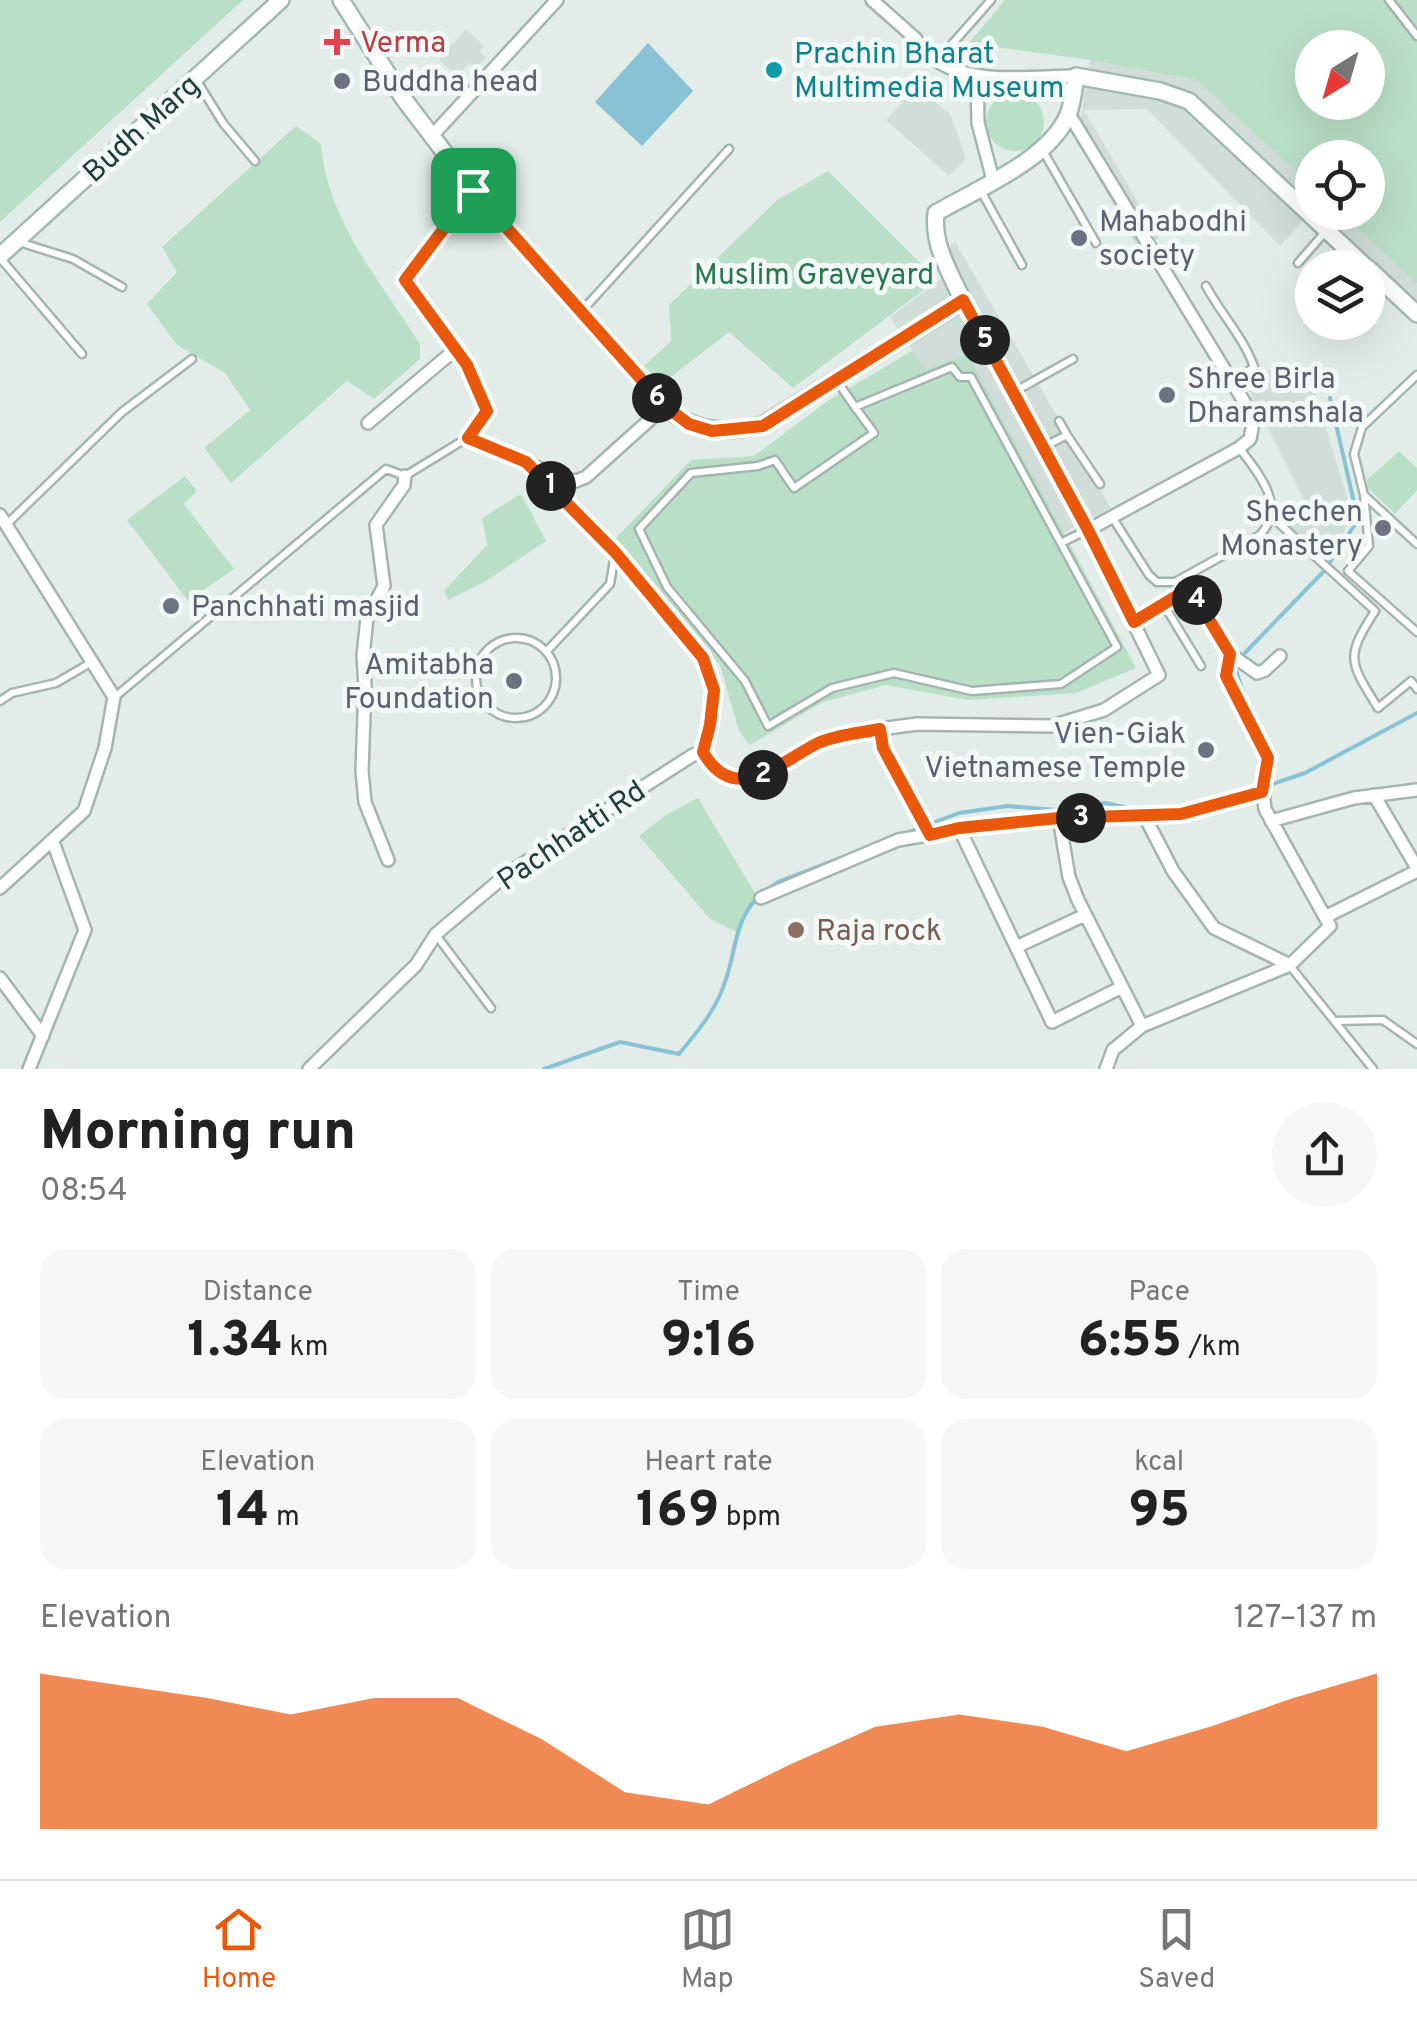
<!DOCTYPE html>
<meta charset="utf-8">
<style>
:root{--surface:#fff;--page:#f6f6f6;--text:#222;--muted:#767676;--line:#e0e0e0;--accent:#ea580c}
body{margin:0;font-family:Overpass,sans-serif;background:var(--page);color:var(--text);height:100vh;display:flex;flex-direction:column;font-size:38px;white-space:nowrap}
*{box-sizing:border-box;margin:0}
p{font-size:32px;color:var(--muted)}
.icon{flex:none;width:55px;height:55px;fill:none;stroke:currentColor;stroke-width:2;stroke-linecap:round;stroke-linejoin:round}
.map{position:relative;height:1069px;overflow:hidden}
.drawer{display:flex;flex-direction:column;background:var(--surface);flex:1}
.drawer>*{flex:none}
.needle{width:65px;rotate:217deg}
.buttons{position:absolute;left:1295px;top:30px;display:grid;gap:20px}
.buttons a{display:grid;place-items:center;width:90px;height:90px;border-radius:50%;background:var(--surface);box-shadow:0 10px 40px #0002;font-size:50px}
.pin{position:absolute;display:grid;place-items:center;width:85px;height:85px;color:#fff;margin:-42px;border-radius:20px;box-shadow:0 5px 15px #0006}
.km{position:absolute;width:50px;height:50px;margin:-25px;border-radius:50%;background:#222;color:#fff;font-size:28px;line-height:50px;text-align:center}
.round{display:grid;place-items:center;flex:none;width:105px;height:105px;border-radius:52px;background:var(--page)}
.headline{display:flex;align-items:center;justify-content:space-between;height:170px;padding:0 40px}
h1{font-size:55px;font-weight:800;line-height:75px}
.metrics{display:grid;grid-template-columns:repeat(3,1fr);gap:15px;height:170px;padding:10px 40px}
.metrics div{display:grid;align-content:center;border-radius:25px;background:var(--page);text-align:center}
.metrics b{font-size:50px;font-weight:800}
.metrics small{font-size:28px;font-weight:400}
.metrics p{font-size:28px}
.chart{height:280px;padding:20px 40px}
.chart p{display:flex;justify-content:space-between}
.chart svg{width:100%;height:180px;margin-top:10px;fill:var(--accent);opacity:.7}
.menu{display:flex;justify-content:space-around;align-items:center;height:140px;border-top:2px solid var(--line);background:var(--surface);font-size:28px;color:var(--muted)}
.menu a{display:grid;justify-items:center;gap:5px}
.menu .current{color:var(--accent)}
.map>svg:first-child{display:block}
.built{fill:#d0ddd8}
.green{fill:#badfc7;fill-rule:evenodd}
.water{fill:#88c2d4}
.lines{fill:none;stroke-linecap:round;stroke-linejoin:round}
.stream{stroke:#88c2d4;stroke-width:4}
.lane-casing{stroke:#a4b5b1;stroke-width:11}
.street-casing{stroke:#a4b5b1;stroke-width:16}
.secondary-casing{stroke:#a0b9b2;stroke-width:20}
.lane{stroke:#fff;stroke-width:6}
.street{stroke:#fff;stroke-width:11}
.secondary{stroke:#fff;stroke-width:15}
.route-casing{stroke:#fff;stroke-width:20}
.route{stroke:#ea580c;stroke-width:12}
.health-dot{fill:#e0444e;stroke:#f3f9f6;stroke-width:4}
.culture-dot{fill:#0f9aa8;stroke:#f3f9f6;stroke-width:4}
.worship-dot{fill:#6b7280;stroke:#f3f9f6;stroke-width:4}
.education-dot{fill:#8d6e63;stroke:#f3f9f6;stroke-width:4}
.labels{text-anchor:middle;stroke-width:10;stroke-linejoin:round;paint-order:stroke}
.health-label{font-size:30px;fill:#be3a42;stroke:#f3f9f6;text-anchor:start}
.culture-label{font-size:30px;fill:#0d838f;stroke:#f3f9f6;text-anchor:start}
.worship-label{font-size:30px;fill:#5b616d;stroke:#f3f9f6;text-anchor:start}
.street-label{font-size:30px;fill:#213f39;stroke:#f3f9f6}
.park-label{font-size:30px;fill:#29774e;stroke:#f3f9f6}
.education-label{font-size:30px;fill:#785e54;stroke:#f3f9f6;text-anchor:start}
</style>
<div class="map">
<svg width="1417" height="1069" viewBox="0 0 1417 1069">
<rect width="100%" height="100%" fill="#e2ede9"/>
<path class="built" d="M 466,29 L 484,46 L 480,52 L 486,58 L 476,68 L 469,63 L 457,76 L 439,60 Z
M 1090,60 L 1196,80 L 1312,186 L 1312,212 L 1341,213 L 1417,284 L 1417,314 L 1309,214 L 1280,246 L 1147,109 L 1084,110 L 1159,238 L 1139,251 L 1077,140 Z
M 916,87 L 950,114 L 964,151 L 965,160 L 949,176 L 886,120 Z
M 955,242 L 1111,508 L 1063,533 L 968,354 L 926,371 L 890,317 L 950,272 L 940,251 Z
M 1286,365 L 1314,388 L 1353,517 L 1325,561 L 1284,525 L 1300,511 L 1304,500 L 1243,378 Z"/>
<path class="green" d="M 0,0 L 243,0 L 0,222 Z
M 1005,0 L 1417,0 L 1417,284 L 1341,213 L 1368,212 L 1368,158 L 1312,158 L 1312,186 L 1196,80 L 1090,60 L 995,47 L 965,48 ZM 1312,48 L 1368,48 L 1368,102 L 1312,102 Z
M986 122a29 29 0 1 1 58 0a29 29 0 1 1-58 0Z
M 296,126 L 321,144 C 327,220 380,281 420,344 L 420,359 L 374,399 L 347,381 L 231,483 L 204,448 L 250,410 L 225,373 L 177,345 L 147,304 L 177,272 L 162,247 Z
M 828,171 L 937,280 L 793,388 L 729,332 L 663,383 L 644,366 L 671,341 L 669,305 L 777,200 Z
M 912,351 L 926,370 L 968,354 L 1136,668 L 1076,693 L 968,700 L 886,685 L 823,702 L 750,745 L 739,731 L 720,665 L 615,539 L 691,460 L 754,456 L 829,400 Z
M 1399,451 L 1417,468 L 1417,490 L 1395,514 L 1368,488 L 1367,480 Z
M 185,476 L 197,491 L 184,504 L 234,569 L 188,601 L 127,520 Z
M 521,494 L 546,541 L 486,581 L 448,600 L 444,591 L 487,545 L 482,518 Z
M 698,798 L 756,895 L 737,932 L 710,919 L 639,836 L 666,815 Z"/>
<path class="water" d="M 648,43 L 693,91 L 642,146 L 595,102 Z"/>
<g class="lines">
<path class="stream" d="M 1240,658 L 1324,571 L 1358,520 L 1330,398
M 1234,665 L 1248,707
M 1257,724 L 1271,751
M 1269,785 L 1273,760
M 1264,787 L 1305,773 L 1417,713
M 1166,810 L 1225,796
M 544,1069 L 620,1042 L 679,1054 C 694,1036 710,1017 720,995 C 742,947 726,913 780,881 L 959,813 L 1007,806 L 1070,811 L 1105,803 L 1142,811"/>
<defs>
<path id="lane" d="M 1389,0 L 1417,36
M 938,60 L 991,0
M 197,81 L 223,123 L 255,161
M 1042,149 L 1096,243
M 981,191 L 1022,265
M 19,242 L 73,259 L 122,287
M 1,259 L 82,354
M 1298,263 L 1326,231
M 1206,286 C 1221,314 1244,338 1254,367 L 1232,382
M 581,312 L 729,149
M 1417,375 L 1362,427 L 1354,454 L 1364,495 L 1369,546 L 1348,571 L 1417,632
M 837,381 L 855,407 L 952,367 L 960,377 L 971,377 L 1117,647 L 1061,684 L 972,691 L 894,673 L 832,688 L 768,726 L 745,681 L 667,587 L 639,529 L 691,473 L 758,466 L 775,460 L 794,488 L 874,433 L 855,407
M 1014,392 L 1073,359
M 1059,421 L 1067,435
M 1043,447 L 1067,435 L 1100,484
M 1365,496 L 1417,544
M 1271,516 L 1375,611 C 1345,658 1349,661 1378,708 L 1411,681 L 1417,689
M 1112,517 L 1149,575 L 1157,582 L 1175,582 L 1260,535 C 1287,506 1259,474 1240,449
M 7,524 L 122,412 L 192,359
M 1061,543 L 1087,530
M 1164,605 L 1201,666
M476 678a40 40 0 1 1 80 0a40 40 0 1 1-80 0Z
M 546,652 L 610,584 L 615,554
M 115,697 L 386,469 L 405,476 L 467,438
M 0,701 L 12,693 L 56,683 L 92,662
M 436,935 L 491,1008
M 1290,966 L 1373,1069
M 1336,1021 L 1383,1020 L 1417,1044"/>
<path id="street" d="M 872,0 L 916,39
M 937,61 C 976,86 1032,76 1076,76
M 977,76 L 978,123 L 993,180
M 1069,114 L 1254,418 L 1250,439 L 1239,448 L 1088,530
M 431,137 L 557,0
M 473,190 L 405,280 L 467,365 L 487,411 L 469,438 L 564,479 L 576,481 L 586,477 L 665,406
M 368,423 L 456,349
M 534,469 L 615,553 L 703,658 L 713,690 L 710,725 L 703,752
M 0,515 L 114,697 L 105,748 L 84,811 L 0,888
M 1230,654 L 1257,673 L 1265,670 L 1280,656
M 880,729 L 883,748 L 930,835
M 1374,795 L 1417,868
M 1145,817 L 1173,871 L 1214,928 L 1290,965
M 1059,818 L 1069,877 L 1078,900 L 1142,1026
M 1271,821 L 1354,798 L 1417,790
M 959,828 L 1052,1022 L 1122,987
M 388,860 L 365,802 L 362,771 L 365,685 L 363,656 L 367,618 L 384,586 L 376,525 L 404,485 L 405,476
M 761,898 L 898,840 L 992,824 L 1059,818 L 1181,814 L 1262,792
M 1325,917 L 1417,871
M 1016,947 L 1085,915
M 0,978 L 43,1036
M 29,1069 L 85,930 L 53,842
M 309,1069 L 416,965 L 436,934 L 507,874 L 693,755 L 703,752 L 722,772 L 741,780 L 759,777 L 822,741 L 880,729 L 917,724 L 1052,726 L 1104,710 L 1159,675 L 1088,530 L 963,301
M 1106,1069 L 1113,1050 L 1142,1026 L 1290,965 L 1330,926 L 1265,809 L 1262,782 L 1268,758 L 1226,675 L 1230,654 L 1190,588 L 1134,622"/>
<path id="secondary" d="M 341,0 L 403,98 L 473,190 L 665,406 C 694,434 725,433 763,425 L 963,301 C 950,272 932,245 936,213 C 977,189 1049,160 1068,115 C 1073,103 1074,88 1076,76 L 1160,91 L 1189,101 L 1367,268
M 0,256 L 281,0
M 1368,268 L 1417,314"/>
</defs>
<use href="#lane" class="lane-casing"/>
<use href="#street" class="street-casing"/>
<use href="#secondary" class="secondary-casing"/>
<use href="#lane" class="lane"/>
<use href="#street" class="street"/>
<use href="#secondary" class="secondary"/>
</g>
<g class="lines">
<defs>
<path id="route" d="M 473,190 L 665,406 L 689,424 L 712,431 L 763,426 L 963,300 L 1088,530 L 1134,622 L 1190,588 L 1230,654 L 1226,676 L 1268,758 L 1262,792 L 1181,814 L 1059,818 L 959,828 L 930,835 L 883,748 L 880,729 C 860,733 836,735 818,743 C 780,762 735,808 703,752 L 710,725 L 714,690 L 703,658 L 615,552 L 526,462 L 468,438 L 487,411 L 467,365 L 405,280 Z"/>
</defs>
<use href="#route" class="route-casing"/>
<use href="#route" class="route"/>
</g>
<path class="health-dot" d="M332 27h10v10h10v10h-10v10h-10v-10h-10v-10h10z"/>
<circle class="culture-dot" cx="774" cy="70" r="10"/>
<g class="worship-dot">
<circle cx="342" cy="81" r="10"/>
<circle cx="1079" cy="238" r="10"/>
<circle cx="1167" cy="395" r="10"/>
<circle cx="1383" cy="528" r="10"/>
<circle cx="171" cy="606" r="10"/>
<circle cx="514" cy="681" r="10"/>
<circle cx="1206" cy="750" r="10"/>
</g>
<circle class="education-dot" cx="796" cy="930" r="10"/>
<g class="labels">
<g class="health-label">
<text x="360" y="52">Verma</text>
</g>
<g class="culture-label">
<text x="794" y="63">Prachin Bharat<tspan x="794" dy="34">Multimedia Museum</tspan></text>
</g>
<g class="worship-label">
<text x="362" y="91">Buddha head</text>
<text x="1099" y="231">Mahabodhi<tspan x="1099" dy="34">society</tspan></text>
<text x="1187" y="388">Shree Birla<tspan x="1187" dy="34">Dharamshala</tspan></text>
<text x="1363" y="521" text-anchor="end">Shechen<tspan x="1363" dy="34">Monastery</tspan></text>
<text x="191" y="616">Panchhati masjid</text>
<text x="494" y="674" text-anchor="end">Amitabha<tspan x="494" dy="34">Foundation</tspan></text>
<text x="1186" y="743" text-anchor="end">Vien-Giak<tspan x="1186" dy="34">Vietnamese Temple</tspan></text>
</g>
<g class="street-label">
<text transform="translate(141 128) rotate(-42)" y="10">Budh Marg</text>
<text transform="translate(571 835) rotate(-34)" y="10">Pachhatti Rd</text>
</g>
<g class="park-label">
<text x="814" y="284">Muslim Graveyard</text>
</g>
<g class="education-label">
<text x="816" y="940">Raja rock</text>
</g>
</g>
</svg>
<div class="buttons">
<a><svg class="needle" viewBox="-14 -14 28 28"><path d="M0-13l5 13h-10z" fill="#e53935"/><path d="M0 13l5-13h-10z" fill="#767676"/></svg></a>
<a><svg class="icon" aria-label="locate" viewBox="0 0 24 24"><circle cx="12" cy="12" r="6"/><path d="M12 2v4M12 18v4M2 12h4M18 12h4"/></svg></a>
<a><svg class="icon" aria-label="layers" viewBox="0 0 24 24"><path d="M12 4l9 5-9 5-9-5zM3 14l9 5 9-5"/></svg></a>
</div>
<div class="pin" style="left:473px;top:190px;background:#1e9e55"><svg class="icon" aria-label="arrive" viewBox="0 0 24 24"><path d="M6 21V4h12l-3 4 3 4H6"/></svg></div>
<b class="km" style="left:551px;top:486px">1</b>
<b class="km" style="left:763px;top:775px">2</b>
<b class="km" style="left:1081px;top:818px">3</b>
<b class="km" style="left:1197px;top:600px">4</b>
<b class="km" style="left:985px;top:340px">5</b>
<b class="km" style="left:657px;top:398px">6</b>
</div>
<section class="drawer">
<div class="headline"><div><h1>Morning run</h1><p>08:54</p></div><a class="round"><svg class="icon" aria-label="share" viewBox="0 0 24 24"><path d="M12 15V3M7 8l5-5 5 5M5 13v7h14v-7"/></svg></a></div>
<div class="metrics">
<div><p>Distance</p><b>1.34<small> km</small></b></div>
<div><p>Time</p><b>9:16</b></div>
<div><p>Pace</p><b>6:55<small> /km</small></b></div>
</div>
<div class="metrics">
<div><p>Elevation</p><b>14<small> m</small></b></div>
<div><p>Heart rate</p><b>169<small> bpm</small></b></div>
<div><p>kcal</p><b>95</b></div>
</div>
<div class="chart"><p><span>Elevation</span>127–137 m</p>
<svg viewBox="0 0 160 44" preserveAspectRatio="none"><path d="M0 44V6L10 9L20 12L30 16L40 12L50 12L60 22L70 35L80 38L90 28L100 19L110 16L120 19L130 25L140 19L150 12L160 6V44z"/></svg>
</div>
</section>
<nav class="menu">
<a class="current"><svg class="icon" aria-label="home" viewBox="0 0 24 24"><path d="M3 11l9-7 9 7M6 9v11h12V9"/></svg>Home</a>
<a><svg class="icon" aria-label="map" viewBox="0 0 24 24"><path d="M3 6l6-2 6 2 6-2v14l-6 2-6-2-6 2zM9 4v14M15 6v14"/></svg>Map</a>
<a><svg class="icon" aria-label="saved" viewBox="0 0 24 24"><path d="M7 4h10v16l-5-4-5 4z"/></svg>Saved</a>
</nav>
